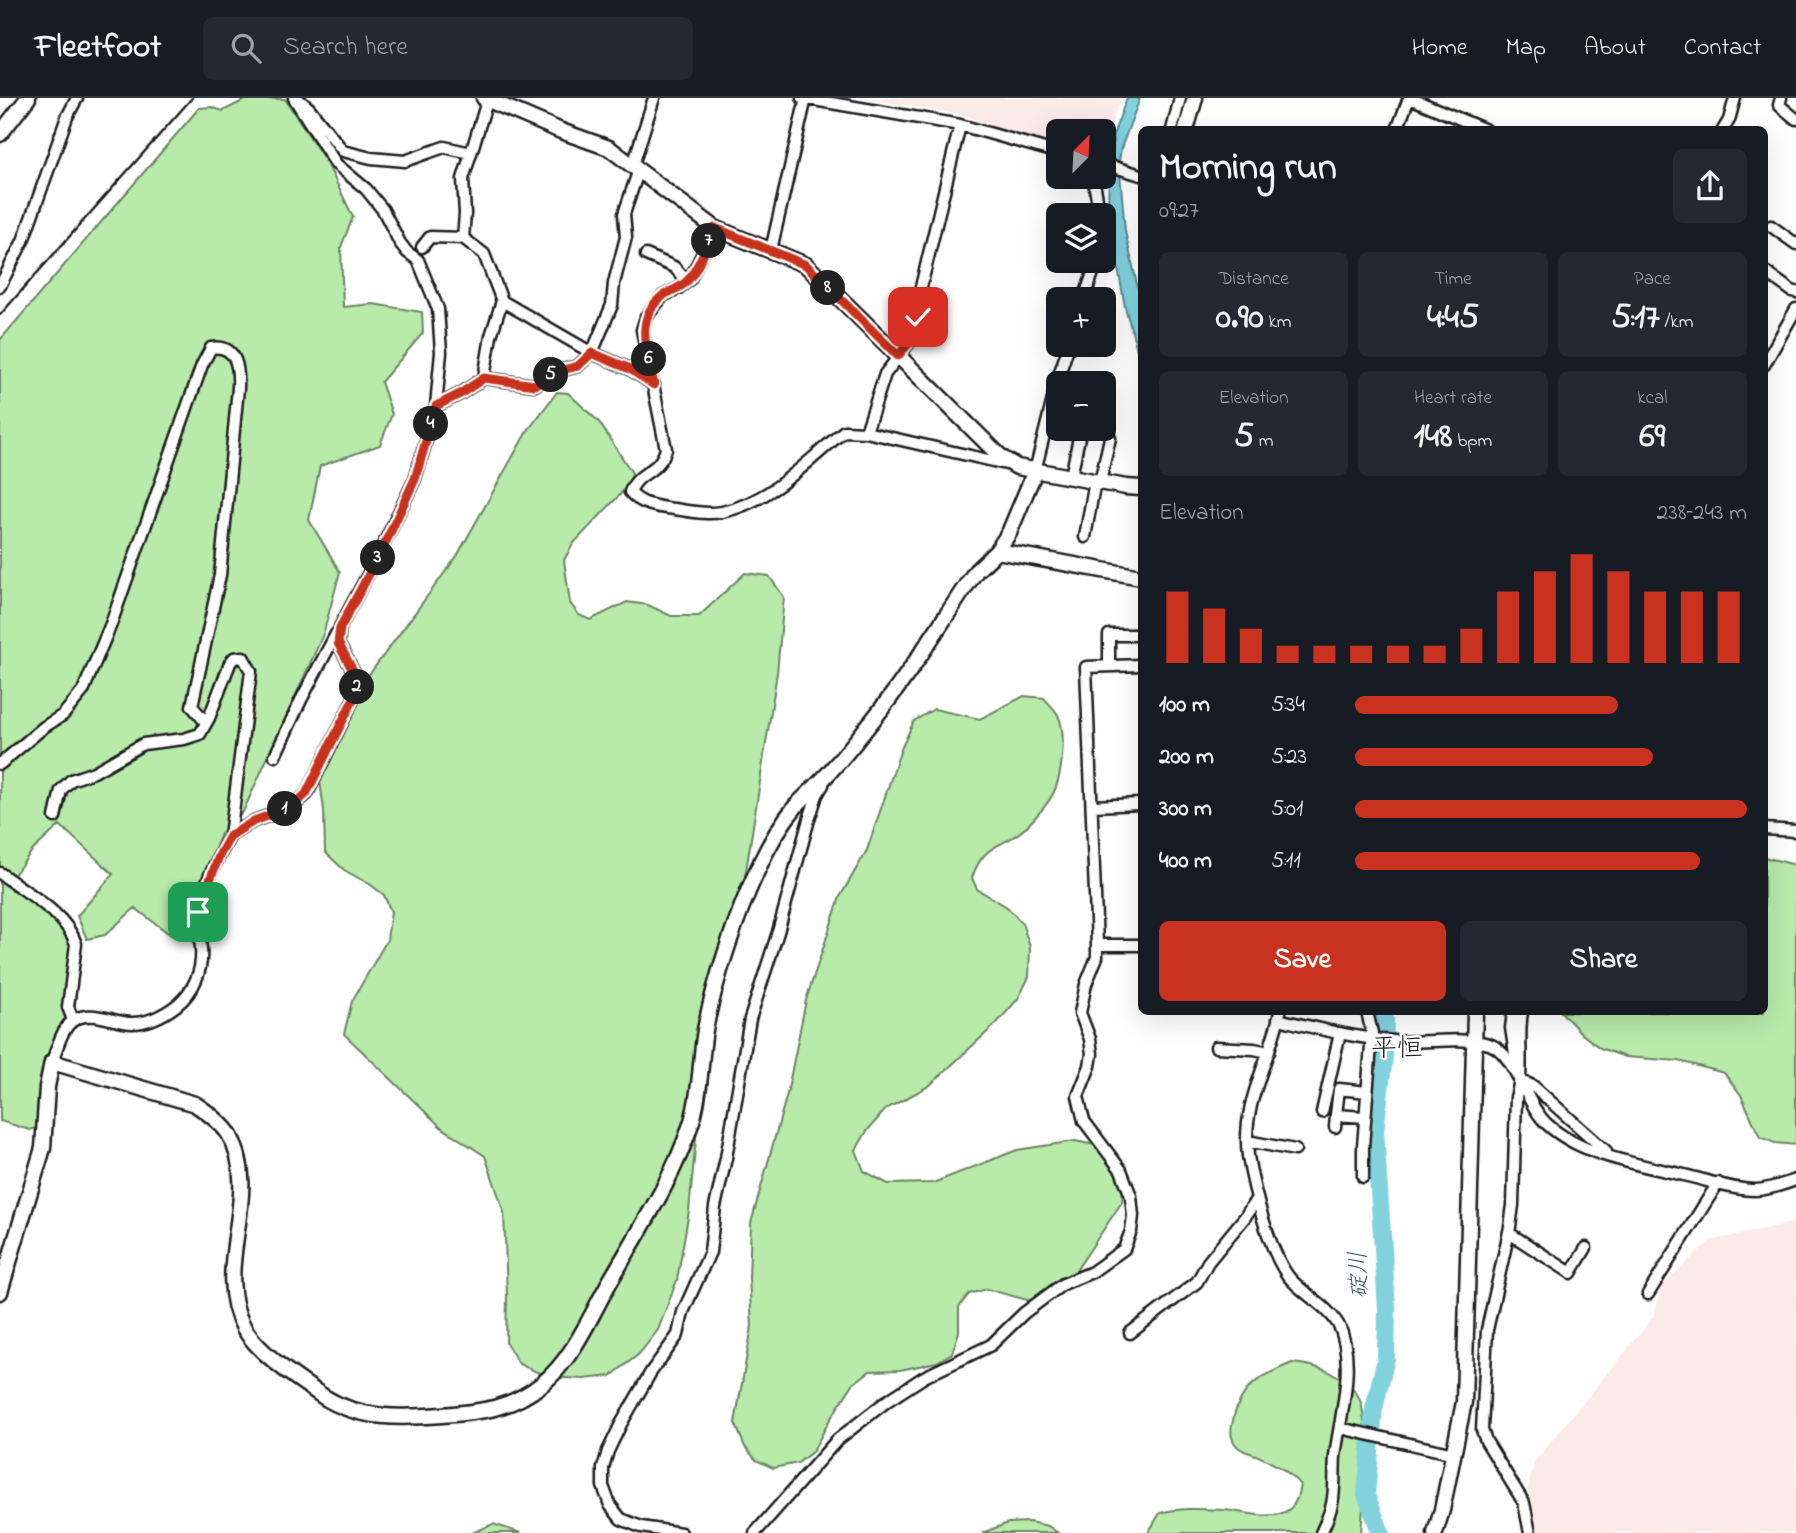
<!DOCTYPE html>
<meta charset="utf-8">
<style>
:root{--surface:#171b24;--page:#242831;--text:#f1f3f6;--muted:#9ea1a6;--line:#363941;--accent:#c8321e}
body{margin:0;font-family:"Indie Flower","Klee One",sans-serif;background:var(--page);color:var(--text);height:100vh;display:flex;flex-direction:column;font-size:26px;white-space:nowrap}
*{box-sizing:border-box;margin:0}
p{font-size:23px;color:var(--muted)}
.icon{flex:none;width:38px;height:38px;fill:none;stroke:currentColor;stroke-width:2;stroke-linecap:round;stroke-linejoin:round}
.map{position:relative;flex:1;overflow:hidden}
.drawer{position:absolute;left:1138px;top:28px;width:630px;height:889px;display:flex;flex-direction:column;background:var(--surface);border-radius:10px;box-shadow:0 7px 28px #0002}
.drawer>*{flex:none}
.needle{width:46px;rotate:24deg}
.fabs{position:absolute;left:1046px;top:21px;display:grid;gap:14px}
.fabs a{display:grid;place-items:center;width:70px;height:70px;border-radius:10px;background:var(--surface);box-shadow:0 7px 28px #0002;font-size:35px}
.pin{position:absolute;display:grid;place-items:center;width:60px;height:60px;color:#fff;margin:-30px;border-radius:14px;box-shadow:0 4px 10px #0006}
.km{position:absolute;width:35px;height:35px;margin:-18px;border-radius:50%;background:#222;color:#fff;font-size:19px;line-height:35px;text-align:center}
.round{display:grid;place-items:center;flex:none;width:74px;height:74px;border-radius:10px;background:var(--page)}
.overview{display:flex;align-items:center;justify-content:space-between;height:119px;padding:0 21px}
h1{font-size:38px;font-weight:700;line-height:52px}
.figures{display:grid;grid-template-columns:repeat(3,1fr);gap:10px;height:119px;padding:7px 21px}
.figures div{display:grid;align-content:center;border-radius:10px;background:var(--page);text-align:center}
.figures b{font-size:35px;font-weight:700}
.figures small{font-size:19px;font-weight:400}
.figures p{font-size:19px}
.chart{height:196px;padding:14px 21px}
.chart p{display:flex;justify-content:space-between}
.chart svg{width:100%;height:126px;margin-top:7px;stroke:var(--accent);stroke-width:6}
.action{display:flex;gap:14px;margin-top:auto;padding:14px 21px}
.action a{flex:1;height:80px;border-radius:10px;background:var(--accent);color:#fff;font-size:28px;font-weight:700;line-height:80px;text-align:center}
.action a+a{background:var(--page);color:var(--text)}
ul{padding:0 21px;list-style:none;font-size:23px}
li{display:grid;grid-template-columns:112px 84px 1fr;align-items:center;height:52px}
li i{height:18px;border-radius:9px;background:var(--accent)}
header{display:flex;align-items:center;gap:42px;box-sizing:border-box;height:98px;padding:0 35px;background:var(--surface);border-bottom:2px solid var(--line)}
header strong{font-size:33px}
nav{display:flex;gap:38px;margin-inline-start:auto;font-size:24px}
.search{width:490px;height:63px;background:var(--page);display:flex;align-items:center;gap:18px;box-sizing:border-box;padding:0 24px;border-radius:10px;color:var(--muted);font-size:26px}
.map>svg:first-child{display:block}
.built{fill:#fbeae7}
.green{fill:#b8eaaa;stroke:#6a8363;stroke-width:2}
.water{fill:#82d2de;stroke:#598990;stroke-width:2}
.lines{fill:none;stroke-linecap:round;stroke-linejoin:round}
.river{stroke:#82d2de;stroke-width:18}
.street-casing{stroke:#1c1c1c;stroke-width:15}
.secondary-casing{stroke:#1c1c1c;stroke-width:19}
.street{stroke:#fff;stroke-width:10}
.secondary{stroke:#fff;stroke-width:14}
.rail{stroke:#1c1c1c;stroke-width:2.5}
.route-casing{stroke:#fff;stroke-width:14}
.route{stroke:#c8321e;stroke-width:9}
.labels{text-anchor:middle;stroke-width:5;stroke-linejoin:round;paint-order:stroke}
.water-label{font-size:24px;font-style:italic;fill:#405c60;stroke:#fff}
.quarter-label{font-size:26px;fill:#1c1c1c;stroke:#fff}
</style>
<header>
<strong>Fleetfoot</strong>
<div class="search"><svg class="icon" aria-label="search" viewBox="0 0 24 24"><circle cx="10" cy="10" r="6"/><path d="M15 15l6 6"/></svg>Search here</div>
<nav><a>Home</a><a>Map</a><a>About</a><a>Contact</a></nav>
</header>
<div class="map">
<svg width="1796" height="1435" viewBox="0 0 1796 1435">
<rect width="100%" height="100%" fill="#fff"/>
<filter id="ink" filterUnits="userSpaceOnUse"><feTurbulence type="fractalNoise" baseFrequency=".0143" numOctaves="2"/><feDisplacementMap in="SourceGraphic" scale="14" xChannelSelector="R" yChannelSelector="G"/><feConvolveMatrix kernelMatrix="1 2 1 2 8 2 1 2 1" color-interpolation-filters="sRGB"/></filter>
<g filter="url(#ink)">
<path class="built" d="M 861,0 L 1121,0 L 1104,43 L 1104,33 L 1059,33 L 1059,50 L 1004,34 L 964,17 Z
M 1796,1124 L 1796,1435 L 1538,1435 L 1533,1405 L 1527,1392 L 1534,1364 L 1653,1220 L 1661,1189 L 1710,1143 Z"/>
<path class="green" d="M 249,0 L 285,1 L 328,67 L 353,119 L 341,149 L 343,209 L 373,206 L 422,214 L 423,235 L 381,284 L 392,316 L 380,347 L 320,368 L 309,422 L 340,474 L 323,537 L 243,714 L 221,736 L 189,815 L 171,837 L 135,810 L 105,837 L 87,841 L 77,818 L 113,776 L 60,727 L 32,753 L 8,785 L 64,832 L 71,843 L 64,897 L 65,923 L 42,977 L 42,1005 L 38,1029 L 30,1032 L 0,1023 L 0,242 L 199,10 L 212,9 L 223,13 Z
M 557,294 L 568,295 L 599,324 L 632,375 L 630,386 L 573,446 L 564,462 L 570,505 L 579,517 L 590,522 L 627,504 L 648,507 L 671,518 L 699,518 L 745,475 L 769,478 L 784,499 L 777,575 L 746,773 L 702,979 L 689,1113 L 677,1182 L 658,1232 L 639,1256 L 611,1278 L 584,1281 L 548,1279 L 519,1266 L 506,1245 L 507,1198 L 504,1114 L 485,1058 L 441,1029 L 344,936 L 352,903 L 387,842 L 391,814 L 384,797 L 371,787 L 344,772 L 325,754 L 324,712 L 318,669 L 326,644 L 337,620 L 457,458 L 526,335 Z
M 1024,598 L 1044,600 C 1048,605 1055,611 1058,617 C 1067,635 1062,679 1053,696 C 1047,707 1034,721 1025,730 C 1003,751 984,743 972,780 L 977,791 L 1007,809 L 1022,825 L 1030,849 L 1029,879 L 1018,901 L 996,926 L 929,988 L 886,1011 L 867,1033 L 856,1052 L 864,1073 L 888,1086 L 933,1085 L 1017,1052 L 1075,1043 L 1105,1049 L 1125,1069 L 1122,1104 L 1067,1186 L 1038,1205 L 987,1191 L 969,1196 L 959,1209 L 959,1234 L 952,1255 L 937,1264 L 900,1272 L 870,1273 L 853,1286 L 829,1323 L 813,1353 L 798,1365 L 773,1370 L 756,1362 L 745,1349 L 735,1325 L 752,1228 L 749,1180 L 751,1125 L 787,996 L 806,902 L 840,799 L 867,752 L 901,651 L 914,623 L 934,611 L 980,621 Z
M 1764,759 L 1796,767 L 1796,1047 L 1775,1045 L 1760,1039 L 1741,997 L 1724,975 L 1679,963 L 1625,959 L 1600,950 L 1582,936 L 1561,914 L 1764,914 Z
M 1292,1265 C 1315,1267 1344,1275 1357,1296 C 1372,1320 1363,1405 1361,1435 L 1148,1435 L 1160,1415 C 1180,1409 1204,1411 1225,1412 C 1242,1414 1268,1422 1285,1414 C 1296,1409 1298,1397 1300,1387 C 1288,1372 1273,1365 1256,1357 C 1251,1355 1245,1354 1241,1351 C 1232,1346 1230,1336 1232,1327 C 1239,1289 1258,1279 1292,1265 Z
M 1029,1424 L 1048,1428 L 1058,1435 L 982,1435 L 1008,1425 Z
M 493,1426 L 521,1435 L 472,1435 Z"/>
<path class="water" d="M 1127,0 L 1140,0 L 1121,50 L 1119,63 L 1125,133 L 1141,204 L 1141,266 L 1125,209 L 1108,113 L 1109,75 L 1114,42 L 1113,37 Z"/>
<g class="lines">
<path class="river" d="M 1380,914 L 1385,922 L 1384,959 L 1375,1033 L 1387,1211 L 1386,1260 L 1374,1311 L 1366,1397 L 1381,1435"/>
<defs>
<path id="street" d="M 297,0 L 309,10 L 343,53 L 371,60 L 405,63 L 444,49 L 471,55
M 488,0 L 463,81 L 465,116 L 463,140 L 484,156 L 502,203 L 592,255 L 630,271 L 654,287
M 802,0 L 960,27 L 1059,55
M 1410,0 L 1486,32
M 1781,0 L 1779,7 L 1796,21
M 1172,32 L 1180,0
M 1397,32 L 1409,0
M 1723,32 L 1729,22 L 1735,0
M 1104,66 L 1141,77
M 633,67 L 654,0
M 1093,79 L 1100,117
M 1771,128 L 1796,146
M 715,130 L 690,181 L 679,190 L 663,198 L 646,219 L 642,232 L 666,351 C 658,377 638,372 630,394 C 640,407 658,409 674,411 C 689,413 706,417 722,414 C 770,404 808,363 844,333 L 866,334 L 1006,366
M 422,149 L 430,139 L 463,140
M 771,152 L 806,0
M 646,157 L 674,169 L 687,183
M 1764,173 L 1792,193 L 1796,194
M 0,188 L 23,143 L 67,19 L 77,0
M 1084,201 L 1097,163
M 1764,267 L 1796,211
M 484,280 L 491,238 L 502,203
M 436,308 L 460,296 L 484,280 L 535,287 L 555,274 L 578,268 L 592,255 L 612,207 L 614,185 L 626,139 L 624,116 L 639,71
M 866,334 L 885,276 L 912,241 L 918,219 L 921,189 L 960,27
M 1035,373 L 1059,277 L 1069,247
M 1071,379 L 1080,334
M 1100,384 L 1110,340
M 1085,439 L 1095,383
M 1109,568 L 1109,537 L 1141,537
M 275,658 L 301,602 L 336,536
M 0,666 L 44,629 L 63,617 L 83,593 L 111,526 L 202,267 L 211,250 C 237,246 239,270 238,290 L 220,477 L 192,608 L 203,621 L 209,620 L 230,565 L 234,560 L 243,559 L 251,573 L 230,738 C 216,763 202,790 197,818 C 195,829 200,839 201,850 C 203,872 194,893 177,907 C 164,917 148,925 132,925 C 114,925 92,911 74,922 C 62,929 57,951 52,964
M 1092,708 L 1141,706
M 55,719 L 61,692 L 71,682 L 94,674 L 143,646 L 184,641 L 200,636 L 209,620
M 1764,731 L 1796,733
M 230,738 L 254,723 L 292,709 L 307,696 L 355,598 L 358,582 L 338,545 L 340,529 L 381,452 L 415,381 L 436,308 L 441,254 L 438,211 L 418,162 L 407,154 L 400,145 L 383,112 L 366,91 L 336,66 L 294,0
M 0,775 C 25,794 66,815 76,846 L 68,909 L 73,922
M 1097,847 L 1141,847
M 1280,914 C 1270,964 1241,1004 1248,1058 C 1253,1090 1269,1152 1288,1178 C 1302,1196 1326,1206 1338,1226 C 1357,1261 1340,1320 1335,1358 C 1334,1372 1335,1386 1333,1400 C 1332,1412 1326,1424 1321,1435
M 1513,914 L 1511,930 L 1516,963
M 1522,914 C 1517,943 1525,971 1516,999 L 1513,1107 L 1510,1129 L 1487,1232 L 1482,1332 L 1486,1343 L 1524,1405 L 1530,1435
M 1278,921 C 1316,930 1354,940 1393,943 C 1423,946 1462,938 1489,946 C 1515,954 1525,1007 1548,1027 C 1585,1060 1645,1067 1692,1079 C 1712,1084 1734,1092 1755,1092 C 1769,1092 1783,1086 1796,1082
M 1216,949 L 1254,951 L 1269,954
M 1521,987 L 1526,985 L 1533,988 L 1606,1053
M 1322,1014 L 1340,935
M 1365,1019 L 1336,1017 L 1339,991 L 1367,994
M 1335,1029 L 1336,1017
M 1247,1043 L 1295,1052
M 1363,1079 L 1363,1048 L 1372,935 L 1368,918
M 1509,1135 L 1571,1175 L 1586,1150
M 1648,1196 L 1718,1085
M 1130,1235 L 1197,1184 L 1208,1164 L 1245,1119 L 1257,1100
M 1340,1330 L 1454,1356
M 681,1435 L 641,1429 L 621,1421 L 610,1407 L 603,1388 L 603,1370 L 608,1353 L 621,1326 L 651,1274 L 678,1237 L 683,1214 L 710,1154 L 715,1109 L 726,1060 L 750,921 L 778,834 L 808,725 L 817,697 L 823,687
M 755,1435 L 837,1342 L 887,1303 L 924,1279 L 991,1247 L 1024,1215 L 1063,1186 L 1092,1174 L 1124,1151 L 1131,1133 L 1133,1118 L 1131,1098 L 1121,1072 L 1084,1023 L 1078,998 L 1090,968 L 1092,956 L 1090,941 L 1080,915 L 1086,886 L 1097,859 L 1097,847 L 1086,569 L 1141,567"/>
<path id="secondary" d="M 484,0 L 561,33 L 609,50 L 715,130 L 806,167 L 1002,360 L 1017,369 L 1126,389 L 1141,390
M 1186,32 L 1195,0
M 0,36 L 28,0
M 997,453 L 1141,479
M 0,1194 L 43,1050 L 47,989 L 52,964 L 195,1006 C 207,1014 221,1024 229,1036 C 264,1097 210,1169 244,1230 C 259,1256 299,1282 324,1299 C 360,1322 402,1320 442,1317 C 481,1314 511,1311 542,1286 C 573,1261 590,1219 609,1185 C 639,1133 674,1080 692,1023 C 701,994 700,962 705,932 C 714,885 736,818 757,773 C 767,750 779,728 796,708 C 808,695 822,684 833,670 C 847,655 859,639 872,623 C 910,576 942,523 976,473 L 997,453 L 1009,435 L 1035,373
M 1435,1435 L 1442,1412 L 1464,1304 L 1475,914"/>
</defs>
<use href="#street" class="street-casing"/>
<use href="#secondary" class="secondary-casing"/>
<use href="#street" class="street"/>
<use href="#secondary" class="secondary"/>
<path class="rail" d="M 0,217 L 192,0"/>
</g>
</g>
<g class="lines" filter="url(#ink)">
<defs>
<path id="route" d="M 198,814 L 219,758 L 230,738 L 254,723 L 292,709 L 306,696 L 355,598 L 358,582 L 338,545 L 340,530 L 382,452 L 415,381 L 436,308 L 460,296 L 484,280 L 535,287 L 555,274 L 578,268 L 592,255 L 630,271 L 654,287 C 648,256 632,220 664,197 C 672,192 681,190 687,183 C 698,172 708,145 715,130 L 806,167 L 898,258 L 912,241 L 918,219"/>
</defs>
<use href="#route" class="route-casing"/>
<use href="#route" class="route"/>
</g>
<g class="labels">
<g class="water-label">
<text transform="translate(1358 1177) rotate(-93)" y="8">碇川</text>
</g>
<g class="quarter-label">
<text x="1397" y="958">平恒</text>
</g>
</g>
</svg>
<div class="fabs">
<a><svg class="needle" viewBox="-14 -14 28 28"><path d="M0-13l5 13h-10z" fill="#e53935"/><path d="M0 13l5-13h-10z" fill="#9ea1a6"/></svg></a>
<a><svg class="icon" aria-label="layers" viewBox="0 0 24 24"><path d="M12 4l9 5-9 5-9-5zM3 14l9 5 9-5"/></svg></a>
<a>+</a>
<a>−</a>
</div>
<div class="pin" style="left:198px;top:814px;background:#1e9e55"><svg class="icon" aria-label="arrive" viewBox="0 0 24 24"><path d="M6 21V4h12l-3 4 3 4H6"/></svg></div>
<div class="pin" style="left:918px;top:219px;background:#d93025"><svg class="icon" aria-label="check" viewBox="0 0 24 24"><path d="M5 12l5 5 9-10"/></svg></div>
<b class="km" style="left:285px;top:711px">1</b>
<b class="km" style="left:357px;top:589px">2</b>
<b class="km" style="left:378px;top:460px">3</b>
<b class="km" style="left:431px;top:326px">4</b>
<b class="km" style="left:551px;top:277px">5</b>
<b class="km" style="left:649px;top:261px">6</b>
<b class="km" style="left:709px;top:143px">7</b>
<b class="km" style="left:828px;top:190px">8</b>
<section class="drawer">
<div class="overview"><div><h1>Morning run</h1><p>09:27</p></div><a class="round"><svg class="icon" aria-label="share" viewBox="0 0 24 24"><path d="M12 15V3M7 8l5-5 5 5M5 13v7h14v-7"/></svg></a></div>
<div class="figures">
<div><p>Distance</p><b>0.90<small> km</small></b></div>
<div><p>Time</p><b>4:45</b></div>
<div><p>Pace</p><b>5:17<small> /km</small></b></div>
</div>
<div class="figures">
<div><p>Elevation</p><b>5<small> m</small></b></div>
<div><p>Heart rate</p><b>148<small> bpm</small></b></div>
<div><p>kcal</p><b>69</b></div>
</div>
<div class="chart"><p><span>Elevation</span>238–243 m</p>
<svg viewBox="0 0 160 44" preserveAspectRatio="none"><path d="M5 44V19M15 44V25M25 44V32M35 44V38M45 44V38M55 44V38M65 44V38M75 44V38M85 44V32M95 44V19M105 44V12M115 44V6M125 44V12M135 44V19M145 44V19M155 44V19"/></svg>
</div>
<ul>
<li><b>100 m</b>5:34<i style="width:67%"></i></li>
<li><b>200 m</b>5:23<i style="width:76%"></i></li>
<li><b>300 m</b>5:01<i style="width:100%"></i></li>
<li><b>400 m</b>5:11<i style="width:88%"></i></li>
</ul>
<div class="action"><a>Save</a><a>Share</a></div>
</section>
</div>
